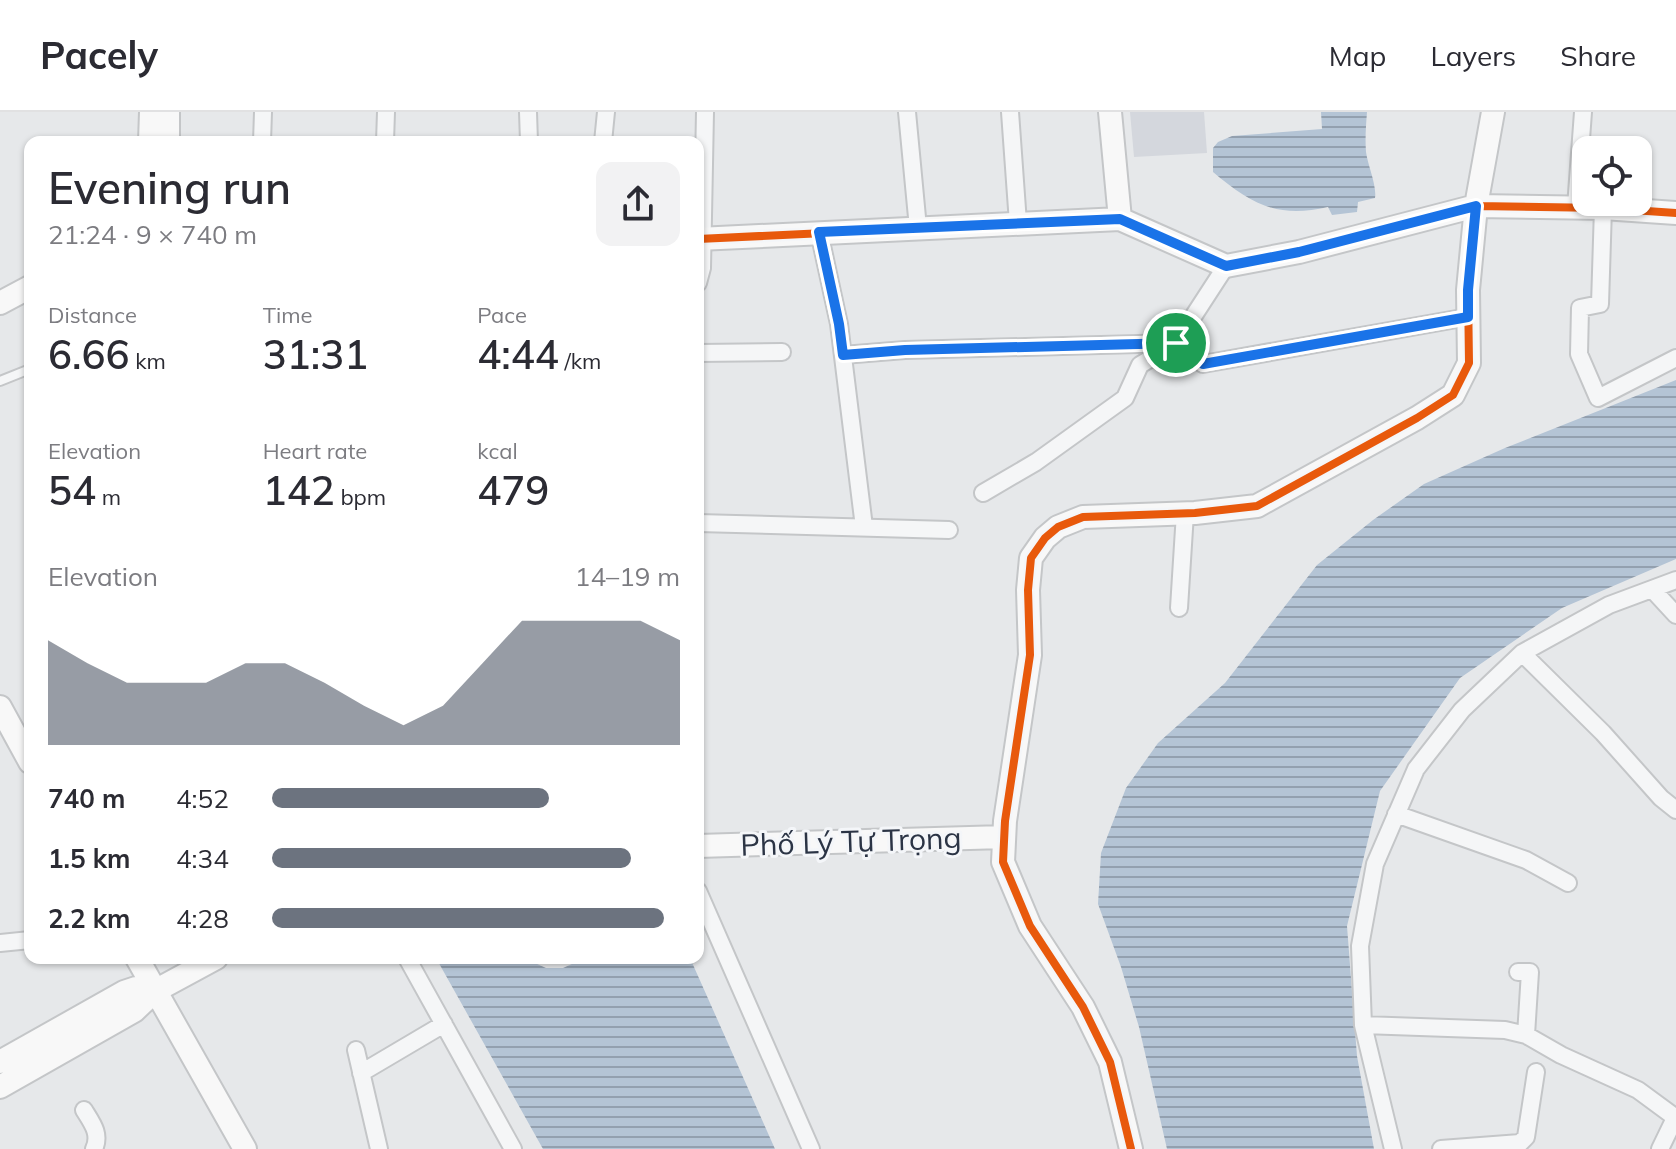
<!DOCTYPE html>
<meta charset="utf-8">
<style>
:root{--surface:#fff;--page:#f2f2f3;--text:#2b2b33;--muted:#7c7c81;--line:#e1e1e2;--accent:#6c737f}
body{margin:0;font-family:Mulish,sans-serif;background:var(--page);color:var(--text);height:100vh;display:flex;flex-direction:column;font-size:30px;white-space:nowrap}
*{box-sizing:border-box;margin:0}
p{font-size:26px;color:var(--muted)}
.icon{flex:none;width:44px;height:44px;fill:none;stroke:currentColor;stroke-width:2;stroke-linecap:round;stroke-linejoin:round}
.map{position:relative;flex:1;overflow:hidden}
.panel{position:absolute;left:24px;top:24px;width:680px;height:828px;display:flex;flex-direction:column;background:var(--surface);border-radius:16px;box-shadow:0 2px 6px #0004}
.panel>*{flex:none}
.tools{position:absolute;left:1572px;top:24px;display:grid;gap:16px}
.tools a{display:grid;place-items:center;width:80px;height:80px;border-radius:16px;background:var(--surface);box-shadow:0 2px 6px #0004;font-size:40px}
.pin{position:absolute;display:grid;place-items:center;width:68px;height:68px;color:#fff;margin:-34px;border:4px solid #fff;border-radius:50%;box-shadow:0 2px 8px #0007}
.round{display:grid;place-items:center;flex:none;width:84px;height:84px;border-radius:16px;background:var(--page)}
.overview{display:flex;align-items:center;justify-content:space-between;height:136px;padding:0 24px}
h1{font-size:44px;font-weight:600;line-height:60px}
.figures{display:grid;grid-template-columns:repeat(3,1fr);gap:12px;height:136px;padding:8px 24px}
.figures div{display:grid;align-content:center}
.figures b{font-size:40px;font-weight:600}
.figures small{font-size:22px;font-weight:400}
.figures p{font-size:22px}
.chart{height:224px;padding:16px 24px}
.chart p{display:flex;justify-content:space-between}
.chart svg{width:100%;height:144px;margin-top:8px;fill:var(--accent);opacity:.7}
ul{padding:0 24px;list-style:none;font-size:26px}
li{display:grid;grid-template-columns:128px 96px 1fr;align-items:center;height:60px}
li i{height:20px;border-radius:10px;background:var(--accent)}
header{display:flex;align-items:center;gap:48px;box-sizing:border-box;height:112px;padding:0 40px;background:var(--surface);border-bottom:2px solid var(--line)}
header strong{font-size:38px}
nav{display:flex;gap:44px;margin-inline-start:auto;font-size:28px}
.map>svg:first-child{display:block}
.built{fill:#d4d7dd}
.water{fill:url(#water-rules)}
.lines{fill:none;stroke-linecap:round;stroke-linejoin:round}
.lane-casing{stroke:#c4c6c8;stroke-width:12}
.street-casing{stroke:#c4c6c8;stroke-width:20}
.secondary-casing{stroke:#c4c6c8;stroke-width:26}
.lane{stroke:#f5f6f7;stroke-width:8}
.street{stroke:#f5f6f7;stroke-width:16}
.secondary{stroke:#f8f8f8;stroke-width:22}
.cycleway-casing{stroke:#f4f6f9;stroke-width:13}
.cycleway{stroke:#e8590c;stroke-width:8}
.route-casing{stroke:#fff;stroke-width:16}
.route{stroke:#1a73e8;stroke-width:10}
.labels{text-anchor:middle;stroke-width:6;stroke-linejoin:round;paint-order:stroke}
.street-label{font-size:30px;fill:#2b3445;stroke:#f4f6f9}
</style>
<header>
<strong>Pacely</strong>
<nav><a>Map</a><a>Layers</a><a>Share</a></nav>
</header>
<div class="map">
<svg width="1676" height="1037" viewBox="0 0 1676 1037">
<defs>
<pattern id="water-rules" width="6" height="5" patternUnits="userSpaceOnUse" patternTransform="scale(2)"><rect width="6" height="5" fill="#b4c4d5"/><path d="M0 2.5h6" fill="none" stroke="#93a0af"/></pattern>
</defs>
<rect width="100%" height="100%" fill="#e6e8ea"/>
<path class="built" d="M 1130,0 L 1204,0 L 1207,41 L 1134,45 Z"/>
<path class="water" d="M 1321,0 L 1367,0 C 1366,13 1365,27 1366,40 C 1368,54 1377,74 1375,86 L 1358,90 L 1357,100 L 1332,103 L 1328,95 C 1278,107 1251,92 1213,60 L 1213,36 L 1218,30 L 1232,24 L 1322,17 Z
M 1676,268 L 1676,447 L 1562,496 L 1460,566 L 1380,679 L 1347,814 L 1357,944 L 1374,1037 L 1167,1037 L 1139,915 L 1121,855 L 1098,792 L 1101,741 L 1126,676 L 1158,631 L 1225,571 L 1317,453 L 1373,408 L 1424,372 L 1505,336 Z
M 436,846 L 524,846 L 546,856 L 563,856 L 585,846 L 690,846 L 775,1037 L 543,1037 Z"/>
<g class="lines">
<defs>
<path id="lane" d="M 0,269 L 30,257"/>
<path id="street" d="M 528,0 L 529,30
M 907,0 L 918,116
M 1010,0 L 1018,111
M 262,30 L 263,0
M 385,30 L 386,0
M 603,30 L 606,0
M 1576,95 L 1583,0
M 1603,96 L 1600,192 L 1580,196 L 1579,242 L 1598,286 L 1676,246
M 819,120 L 839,212 L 864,415
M 698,171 L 702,156 L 705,0
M 698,241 L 782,240
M 843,243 L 905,238 L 1176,231 L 1203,252 L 1468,205
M 983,381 L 1036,350 L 1125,286 L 1140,253 L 1176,231 L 1226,154
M 698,411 L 949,418
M 1652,477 L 1676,503
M 1179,496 L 1185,401
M 1522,541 L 1603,621 L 1661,686 L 1676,698
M 1396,702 L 1526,748 L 1568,771
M 698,779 L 811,1037
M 0,831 L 30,828
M 407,846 L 513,1037
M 1518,860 L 1530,860 L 1526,923
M 1363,913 L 1505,918 L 1526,923 L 1561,943 L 1638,978 L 1676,1006
M 356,938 L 379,1037
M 361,961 L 444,912
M 84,998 C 92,1011 101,1022 94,1037
M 1393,1037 L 1363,913 L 1360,834 L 1375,752 L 1416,657 L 1462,598 L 1522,541 L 1609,493 L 1676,468
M 1441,1037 L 1520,1031 L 1526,1025 L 1536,960
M 1660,1037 L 1675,1006"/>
<path id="secondary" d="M 1110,0 L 1120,107
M 150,30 L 151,0
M 168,30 L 168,0
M 698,127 L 1120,107 L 1226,154 L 1299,140 L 1476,94 L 1603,96 L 1676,101
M 0,191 L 30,175
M 0,595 L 30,650
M 698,734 L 1004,725
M 137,846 L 245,1037
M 0,950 L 124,880 L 136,876 L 155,879
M 0,975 L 134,899 L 155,879 L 216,846
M 1131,1037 L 1110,950 L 1083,895 L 1030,814 L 1003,750 L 1005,709 L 1030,543 L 1028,478 L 1031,446 L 1045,426 L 1058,415 L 1083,405 L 1195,401 L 1257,394 L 1417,306 L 1453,283 L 1469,251 L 1468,178 L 1476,94 L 1493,0"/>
</defs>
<use href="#lane" class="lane-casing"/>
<use href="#street" class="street-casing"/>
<use href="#secondary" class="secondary-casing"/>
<use href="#lane" class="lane"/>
<use href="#street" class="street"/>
<use href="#secondary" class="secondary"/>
<defs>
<path id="cycleway" d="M 698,127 L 1120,107 L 1226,154 L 1299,140 L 1476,94 L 1603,96 L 1676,101
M 1131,1037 L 1110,950 L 1083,895 L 1030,814 L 1003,750 L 1005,709 L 1030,543 L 1028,478 L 1031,446 L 1045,426 L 1058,415 L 1083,405 L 1195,401 L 1257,394 L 1417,306 L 1453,283 L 1469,251 L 1468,178 L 1476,94"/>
</defs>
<use href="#cycleway" class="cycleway-casing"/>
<use href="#cycleway" class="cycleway"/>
</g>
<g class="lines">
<defs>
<path id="route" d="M 1476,94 L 1468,178 L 1468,205 L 1203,252 L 1176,231 L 905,238 L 843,243 L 839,212 L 819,120 L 1120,107 L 1226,154 L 1299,140 Z"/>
</defs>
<use href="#route" class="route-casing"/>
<use href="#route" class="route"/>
</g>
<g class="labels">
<g class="street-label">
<text transform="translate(851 730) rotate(-2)" y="10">Phố Lý Tự Trọng</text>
</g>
</g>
</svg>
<div class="tools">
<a><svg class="icon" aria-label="locate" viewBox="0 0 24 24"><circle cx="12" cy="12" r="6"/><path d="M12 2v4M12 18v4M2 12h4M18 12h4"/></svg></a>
</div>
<div class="pin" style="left:1176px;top:231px;background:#1e9e55"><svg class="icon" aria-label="arrive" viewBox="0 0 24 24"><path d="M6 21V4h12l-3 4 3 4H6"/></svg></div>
<section class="panel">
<div class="overview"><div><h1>Evening run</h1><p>21:24 · 9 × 740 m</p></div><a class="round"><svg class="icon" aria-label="share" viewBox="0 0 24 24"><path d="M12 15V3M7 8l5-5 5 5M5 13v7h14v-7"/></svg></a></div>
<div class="figures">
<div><p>Distance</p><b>6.66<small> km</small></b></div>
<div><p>Time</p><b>31:31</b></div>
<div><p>Pace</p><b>4:44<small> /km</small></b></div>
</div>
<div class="figures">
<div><p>Elevation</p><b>54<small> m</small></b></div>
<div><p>Heart rate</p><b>142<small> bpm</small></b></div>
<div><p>kcal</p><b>479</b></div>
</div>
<div class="chart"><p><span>Elevation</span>14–19 m</p>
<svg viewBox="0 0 160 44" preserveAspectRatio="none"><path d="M0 44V12L10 19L20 25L30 25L40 25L50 19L60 19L70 25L80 32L90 38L100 32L110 19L120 6L130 6L140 6L150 6L160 12V44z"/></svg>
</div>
<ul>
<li><b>740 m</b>4:52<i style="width:68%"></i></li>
<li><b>1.5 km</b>4:34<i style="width:88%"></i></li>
<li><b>2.2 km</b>4:28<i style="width:96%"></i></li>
</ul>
</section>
</div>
